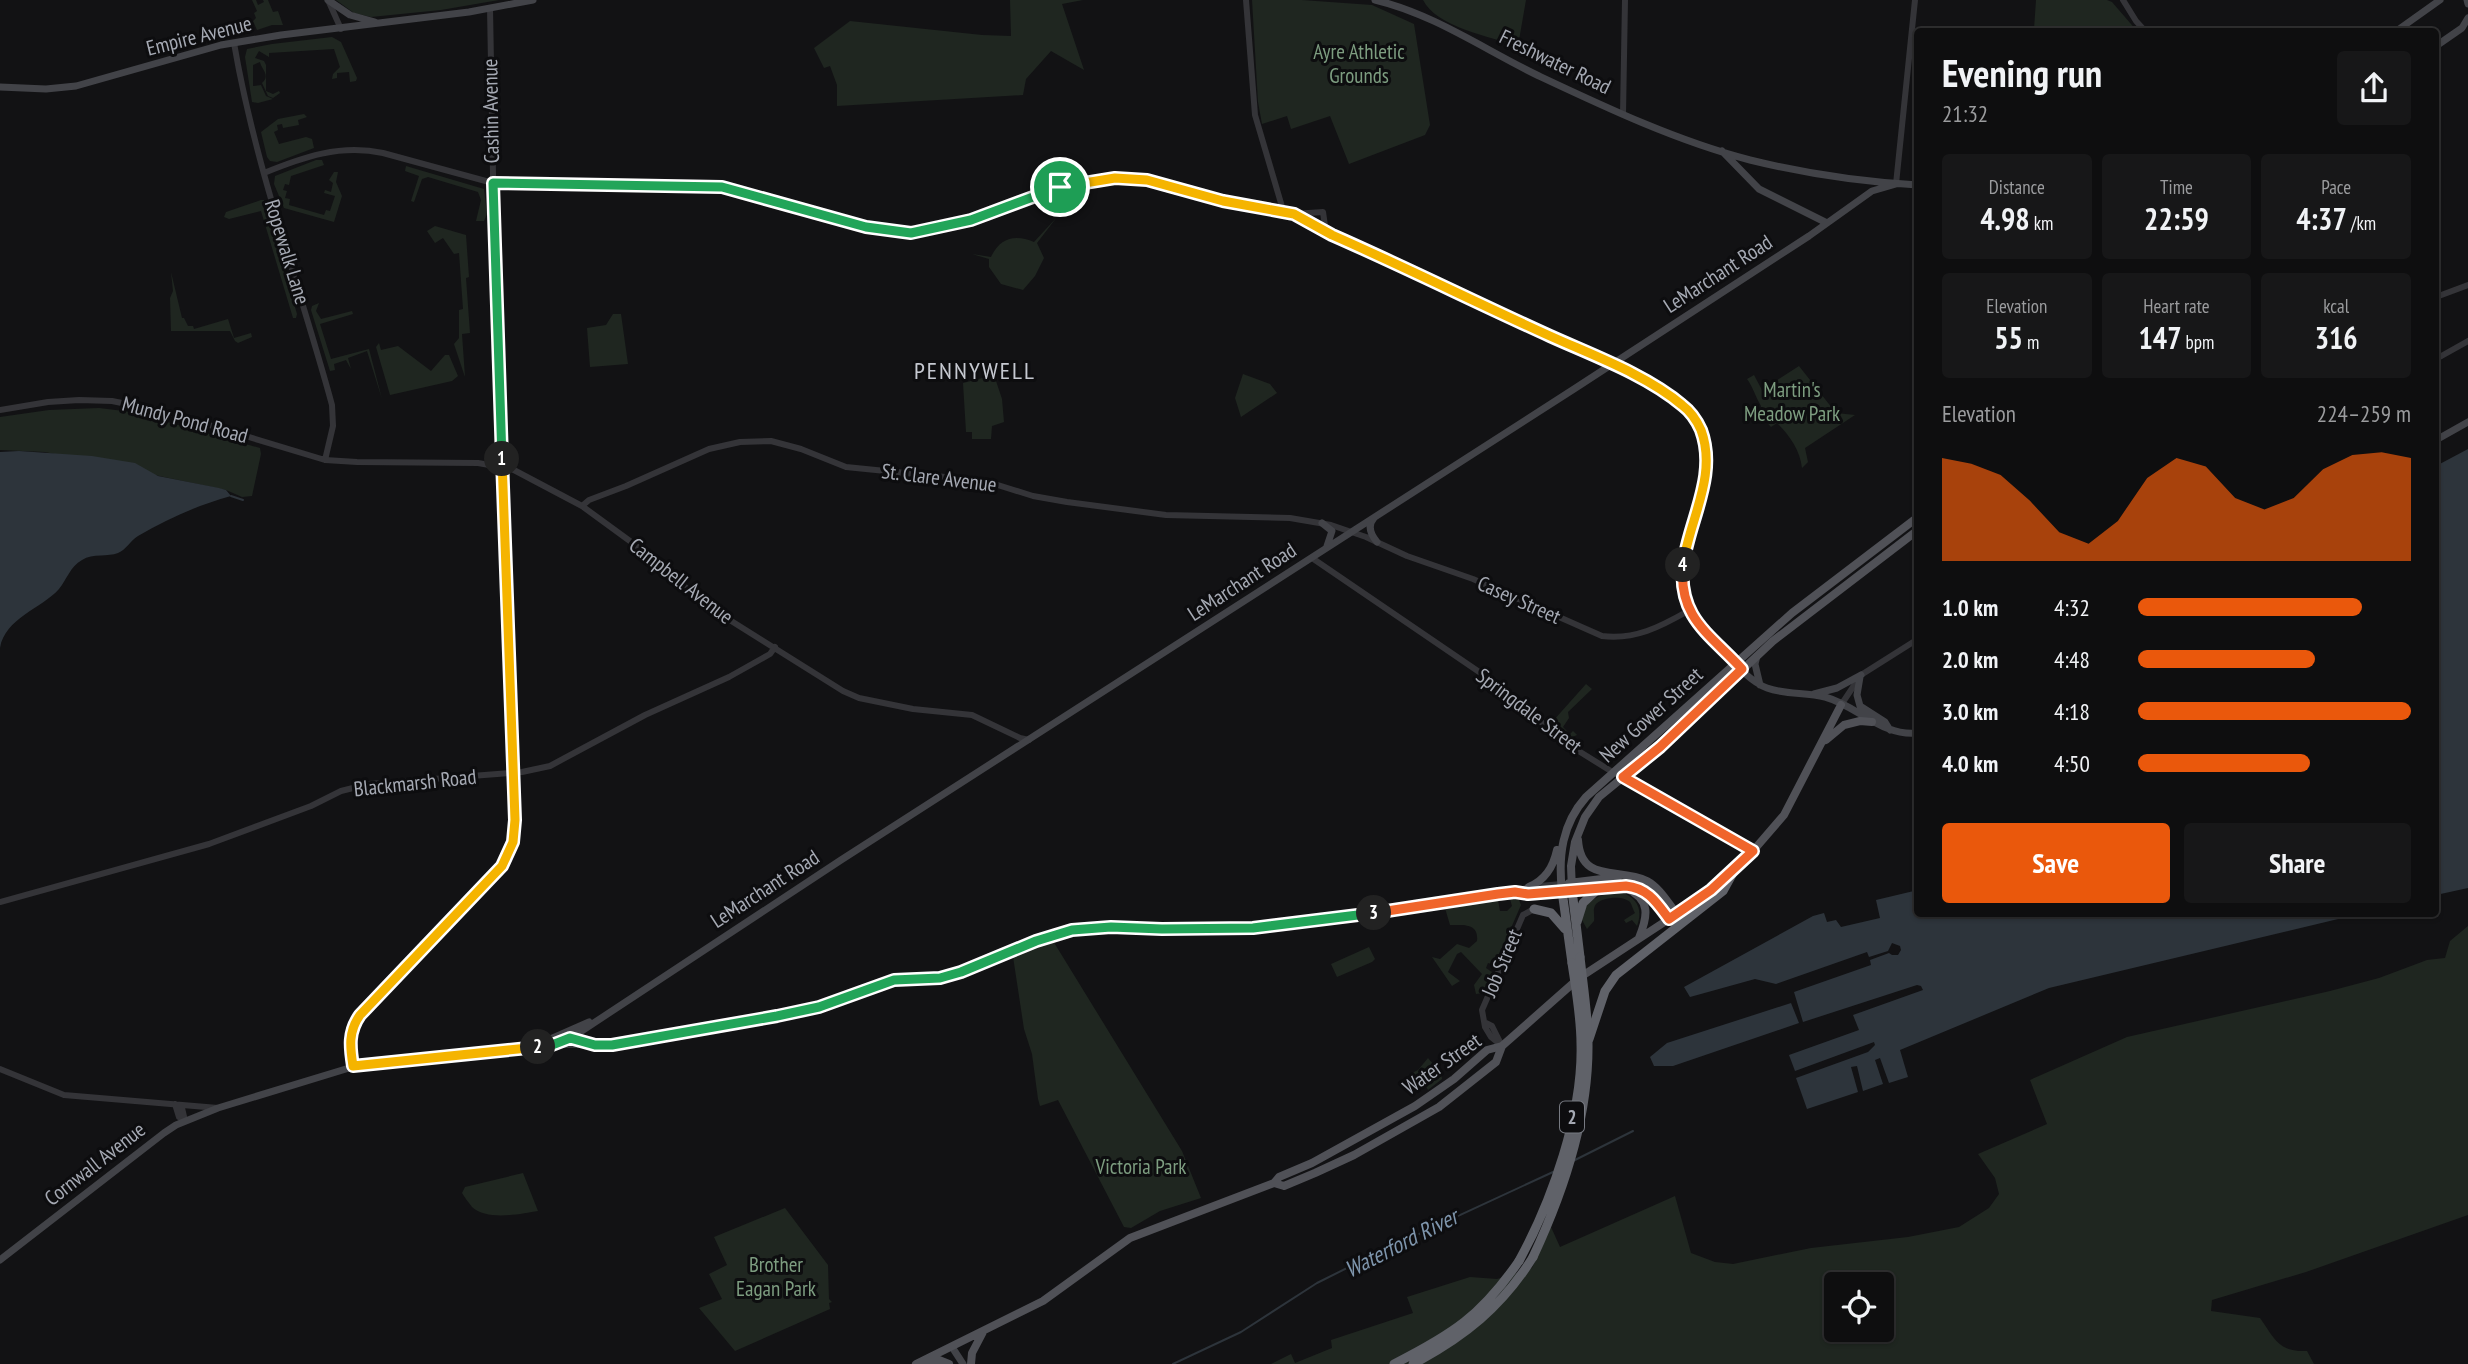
<!DOCTYPE html>
<meta charset="utf-8">
<style>
:root{--surface:#0e0e0f;--page:#171718;--text:#f1f3f6;--muted:#9b9c9e;--line:#2e2e2f;--accent:#ea580c}
body{margin:0;font-family:"PT Sans Narrow",sans-serif;background:var(--page);color:var(--text);height:100vh;display:flex;flex-direction:column;font-size:26px;white-space:nowrap}
*{box-sizing:border-box;margin:0}
p{font-size:23px;color:var(--muted)}
.icon{flex:none;width:38px;height:38px;fill:none;stroke:currentColor;stroke-width:2;stroke-linecap:round;stroke-linejoin:round}
.map{position:relative;flex:1;overflow:hidden}
.side{position:absolute;left:1914px;top:28px;width:525px;height:889px;display:flex;flex-direction:column;background:var(--surface);border-radius:7px;box-shadow:0 2px 5px #0004,0 0 0 2px var(--line)}
.side>*{flex:none}
.tools{position:absolute;left:1824px;top:1272px;display:grid;gap:14px}
.tools a{display:grid;place-items:center;width:70px;height:70px;border-radius:7px;background:var(--surface);box-shadow:0 2px 5px #0004,0 0 0 2px var(--line);font-size:35px}
.pin{position:absolute;display:grid;place-items:center;width:60px;height:60px;color:#fff;margin:-30px;border:4px solid #fff;border-radius:50%;box-shadow:0 2px 7px #0007}
.km{position:absolute;width:35px;height:35px;margin:-18px;border-radius:50%;background:#222;color:#fff;font-size:19px;line-height:35px;text-align:center}
.round{display:grid;place-items:center;flex:none;width:74px;height:74px;border-radius:7px;background:var(--page)}
.summary{display:flex;align-items:center;justify-content:space-between;height:119px;padding:0 28px}
h1{font-size:38px;font-weight:700;line-height:52px}
.metrics{display:grid;grid-template-columns:repeat(3,1fr);gap:10px;height:119px;padding:7px 28px}
.metrics div{display:grid;align-content:center;border-radius:7px;background:var(--page);text-align:center}
.metrics b{font-size:30px;font-weight:700}
.metrics small{font-size:19px;font-weight:400}
.metrics p{font-size:19px}
.chart{height:196px;padding:14px 28px}
.chart p{display:flex;justify-content:space-between}
.chart svg{width:100%;height:126px;margin-top:7px;fill:var(--accent);opacity:.7}
.action{display:flex;gap:14px;margin-top:auto;padding:14px 28px}
.action a{flex:1;height:80px;border-radius:7px;background:var(--accent);color:#fff;font-size:28px;font-weight:700;line-height:80px;text-align:center}
.action a+a{background:var(--page);color:var(--text)}
ul{padding:0 28px;list-style:none;font-size:23px}
li{display:grid;grid-template-columns:112px 84px 1fr;align-items:center;height:52px}
li i{height:18px;border-radius:9px;background:var(--accent)}
.map>svg:first-child{display:block}
.green{fill:#1f2620;fill-rule:evenodd}
.water{fill:#2d343b}
.lines{fill:none;stroke-linecap:round;stroke-linejoin:round}
.stream{stroke:#2d343b;stroke-width:2}
.tertiary{stroke:#343438;stroke-width:6}
.secondary{stroke:#424348;stroke-width:7}
.primary{stroke:#505157;stroke-width:8}
.motorway{stroke:#606269;stroke-width:9}
.motorway-bridge{stroke:#606269;stroke-width:9}
.split-1-casing{stroke:#fff;stroke-width:14}
.split-2-casing{stroke:#fff;stroke-width:14}
.split-3-casing{stroke:#fff;stroke-width:14}
.split-4-casing{stroke:#fff;stroke-width:14}
.split-5-casing{stroke:#fff;stroke-width:14}
.split-1{stroke:#22a559;stroke-width:9}
.split-2{stroke:#f5b400;stroke-width:9}
.split-3{stroke:#22a559;stroke-width:9}
.split-4{stroke:#f0652b;stroke-width:9}
.split-5{stroke:#f5b400;stroke-width:9}
.labels{text-anchor:middle;stroke-width:6;stroke-linejoin:round;paint-order:stroke}
.shield{fill:#0d0d0f;stroke:#777a82;stroke-width:2}
.shield-label{font-size:19px;font-weight:bold;fill:#a5a9b3}
.street-label{font-size:21px;fill:#a5a9b3;stroke:#0d0d0f}
.park-label{font-size:21px;fill:#7d9d80;stroke:#0d0d0f}
.water-label{font-size:23px;font-style:italic;fill:#7e95ac;stroke:#0d0d0f}
.quarter-label{font-size:24px;letter-spacing:2px;fill:#c5c8d0;stroke:#0d0d0f}
</style>
<div class="map">
<svg width="2468" height="1364" viewBox="0 0 2468 1364">
<rect width="100%" height="100%" fill="#121214"/>
<path class="green" d="M 252,0 L 256,0 L 258,5 L 264,2 L 263,0 L 268,0 L 273,12 L 278,11 L 283,25 L 272,25 L 257,30 L 253,21 L 256,18 L 254,13 L 257,11 Z
M 336,0 L 499,0 L 441,10 L 371,17 L 354,13 Z
M 1010,0 L 1083,0 L 1062,4 L 1084,70 L 1051,51 L 1026,79 L 1023,95 L 837,106 L 837,85 L 830,66 L 824,68 L 814,48 L 850,21 L 982,35 L 1011,36 Z
M 1252,0 L 1302,0 L 1372,5 L 1414,24 L 1430,125 L 1425,135 L 1349,164 L 1330,116 L 1291,129 L 1287,116 L 1262,124 L 1258,102 Z
M 1423,0 L 1526,0 L 1518,46 C 1491,37 1436,27 1423,0 Z
M 2036,0 L 2107,0 L 2112,2 L 2137,31 L 2049,32 L 2034,29 Z
M 332,37 L 341,42 L 357,78 L 356,81 L 350,82 L 349,72 L 337,73 L 337,78 L 332,79 L 333,74 L 340,67 L 334,49 L 269,53 L 269,57 L 259,51 L 255,58 L 264,61 L 266,65 L 266,91 L 273,94 L 279,91 L 280,93 L 273,98 L 268,96 L 262,83 C 271,75 261,69 260,62 L 253,65 L 253,86 L 261,85 L 266,96 L 273,99 L 258,103 L 252,102 L 245,57 L 247,49 L 272,44 Z
M 304,114 L 307,117 L 298,120 L 299,125 L 283,128 L 282,124 L 277,125 L 278,130 L 274,132 L 279,144 L 306,137 L 312,139 L 314,148 L 277,162 L 270,161 L 267,157 L 261,132 L 278,119 Z
M 316,160 L 322,160 L 324,165 L 291,176 L 289,185 L 285,184 L 283,190 L 287,191 L 285,198 L 290,199 L 289,205 L 324,215 L 326,210 L 330,211 L 335,196 L 324,193 L 325,190 L 331,192 L 333,183 L 329,180 L 334,172 L 338,172 L 336,182 L 342,196 L 334,222 L 284,208 L 274,184 L 275,176 Z
M 406,166 L 484,189 L 487,214 L 484,221 L 476,221 L 481,200 L 478,192 L 428,177 L 422,179 L 414,202 L 411,201 L 419,176 L 405,171 Z
M 261,200 L 264,200 L 265,204 L 297,314 L 296,318 L 293,318 L 261,211 L 229,219 L 224,217 L 226,212 Z
M 1057,217 L 1037,243 L 1044,258 L 1035,276 L 1023,290 L 1001,284 L 989,267 L 989,259 L 972,254 L 991,257 C 1000,237 1016,234 1034,242 Z
M 435,226 L 466,235 L 469,277 L 466,278 L 470,333 L 462,334 L 465,377 L 454,344 L 459,338 L 459,310 L 463,309 L 459,253 L 454,254 L 443,238 L 435,243 L 427,231 Z
M 171,272 L 182,318 L 184,318 L 188,326 L 193,326 L 194,329 L 228,319 L 234,338 L 251,333 L 252,337 L 238,343 L 235,341 L 230,331 L 171,331 L 170,298 L 173,291 Z
M 319,303 L 316,311 L 321,319 L 352,311 L 353,314 L 320,324 L 331,359 L 369,349 L 382,399 L 367,351 L 348,358 L 351,369 L 346,360 L 334,364 L 335,370 L 330,371 L 311,310 L 312,306 Z
M 613,314 L 621,314 L 628,364 L 590,367 L 587,328 L 606,325 Z
M 379,343 L 381,350 L 398,346 L 431,371 L 445,355 L 449,355 L 458,376 L 452,381 L 390,395 L 376,347 Z
M 1799,366 L 1836,413 L 1855,415 L 1805,448 L 1808,462 L 1802,468 C 1800,450 1790,436 1777,423 L 1771,427 L 1759,414 L 1761,406 C 1755,396 1753,387 1747,379 L 1754,375 L 1762,390 Z
M 1243,374 L 1270,384 L 1277,393 L 1241,417 L 1235,398 Z
M 994,375 L 1002,399 L 1004,422 L 992,426 L 991,439 L 972,439 L 972,432 L 966,432 L 963,383 Z
M 99,408 L 132,412 L 260,448 L 261,454 L 252,496 L 242,497 L 226,490 L 45,452 L 0,450 L 0,417 L 49,410 Z
M 1586,684 L 1592,689 L 1568,712 L 1569,718 L 1563,727 L 1570,734 L 1573,731 L 1577,735 L 1570,738 L 1553,721 Z
M 1621,892 C 1638,898 1643,910 1637,926 L 1632,920 L 1626,923 L 1624,920 L 1635,913 C 1633,910 1632,905 1630,902 C 1623,895 1602,897 1596,904 C 1592,909 1595,915 1594,921 L 1587,929 L 1582,920 C 1584,898 1602,894 1621,892 Z
M 1510,899 L 1519,900 L 1521,905 L 1495,965 L 1488,963 L 1486,968 L 1492,972 L 1483,993 L 1476,994 L 1474,985 L 1482,974 L 1461,952 L 1457,954 L 1448,972 L 1460,981 L 1452,986 L 1432,957 L 1440,959 L 1457,944 L 1469,948 L 1477,941 C 1479,923 1464,925 1450,925 L 1445,908 L 1498,900 L 1500,911 L 1507,911 L 1512,906 Z
M 2468,926 L 2468,1215 L 2306,1272 L 2212,1300 L 2211,1311 L 2260,1318 C 2275,1339 2278,1352 2307,1351 L 2314,1364 L 1271,1364 L 1291,1354 L 1295,1363 L 1332,1348 L 1331,1340 L 1413,1313 L 1407,1297 L 1470,1277 L 1497,1279 L 1532,1268 L 1551,1227 L 1560,1247 L 1675,1196 L 1691,1253 L 1715,1262 L 1733,1264 L 1811,1248 L 1908,1237 L 1959,1227 L 1989,1208 L 1999,1194 L 1995,1178 L 1978,1154 L 2047,1124 L 2030,1080 L 2127,1037 L 2330,991 L 2379,978 L 2427,960 L 2445,958 L 2450,941 ZM 1836,1284 L 1881,1284 L 1881,1330 L 1836,1330 Z
M 1050,936 L 1182,1151 L 1201,1198 L 1160,1211 L 1131,1228 L 1124,1227 L 1058,1100 L 1040,1106 L 1038,1099 L 1032,1054 L 1024,1029 L 1012,950 Z
M 1369,947 L 1375,959 L 1372,962 L 1337,977 L 1331,964 Z
M 1428,1058 C 1433,1065 1442,1069 1442,1079 L 1428,1090 L 1420,1076 L 1411,1079 L 1408,1075 L 1418,1070 Z
M 523,1173 L 538,1211 C 520,1214 487,1221 472,1207 C 469,1203 465,1198 462,1193 L 465,1187 Z
M 785,1208 L 828,1265 L 829,1299 L 832,1302 L 829,1303 L 830,1309 L 735,1351 L 699,1308 L 722,1299 L 709,1274 L 727,1265 L 714,1237 Z"/>
<path class="water" d="M 2468,449 L 2468,888 L 2436,895 L 2436,466 Z
M 19,451 L 92,456 L 135,463 L 158,476 L 219,488 L 226,490 L 231,496 C 198,505 167,519 138,536 C 130,541 126,550 118,553 C 108,557 93,553 82,560 C 70,567 67,579 59,589 C 41,609 5,618 0,648 L 0,452 Z
M 1918,890 L 1918,914 L 2359,914 L 2049,988 L 1900,1050 L 1908,1077 L 1889,1083 L 1880,1058 L 1875,1060 L 1883,1084 L 1863,1091 L 1857,1066 L 1851,1067 L 1858,1092 L 1807,1109 L 1796,1078 L 1868,1052 L 1875,1045 L 1874,1042 L 1795,1071 L 1789,1055 L 1859,1030 L 1853,1015 L 1923,990 L 1921,986 L 1917,985 L 1803,1022 L 1794,992 L 1871,965 L 1870,960 L 1889,953 L 1892,955 L 1898,955 L 1901,950 L 1900,946 L 1892,943 L 1888,951 L 1869,957 L 1867,952 L 1776,984 L 1755,979 L 1690,997 L 1684,987 L 1813,916 L 1824,913 L 1827,922 L 1836,920 L 1841,927 L 1880,918 L 1876,900 Z
M 1791,1003 L 1799,1023 L 1673,1066 L 1654,1066 L 1650,1057 L 1667,1043 Z"/>
<g class="lines">
<path class="stream" d="M 231,496 L 243,500
M 1573,1161 L 1633,1131
M 1173,1364 L 1241,1332 L 1317,1283 L 1365,1259 L 1553,1172"/>
<path class="tertiary" d="M 328,0 L 341,29
M 1246,0 L 1255,115 L 1283,210
M 2123,0 L 2136,21 L 2146,32
M 234,43 C 255,166 299,284 332,405 L 333,426 L 325,460
M 1623,114 L 1625,0
M 264,173 C 303,157 340,144 383,153 L 493,183 L 722,187 L 874,229 L 904,233 L 929,231 L 971,220 L 1070,184 L 1115,178 L 1147,180 L 1223,201 L 1294,214 L 1323,212 L 1325,226 L 1336,237
M 1896,184 L 1915,0
M 1294,214 L 1332,235 L 1612,363
M 2436,297 L 2468,285
M 2436,359 L 2468,341
M 0,410 L 48,402 L 79,400 L 112,401 L 166,412 L 325,460 L 357,462 L 478,463 L 512,469 L 582,506 L 634,544 L 709,607 L 843,691 L 859,698 L 913,709 L 972,715 L 1020,738 L 1029,740
M 582,506 L 589,500 L 626,486 L 709,449 L 740,442 L 771,441 L 801,449 L 846,467 L 985,481 L 1033,496 L 1067,502 L 1166,515 L 1290,518 L 1331,525 L 1366,537 L 1407,556 L 1473,579 L 1602,636 C 1635,640 1660,627 1688,611
M 1312,558 L 1488,678 L 1569,745 L 1614,773 L 1753,851
M 1841,705 L 1861,675 L 1918,639
M 1517,891 L 1529,887 L 1561,884
M 0,902 L 209,844 L 311,806 L 341,791 L 369,784 L 522,772 L 550,766 L 645,715 L 729,677 L 770,654 L 775,647
M 1486,1023 L 1492,1026 L 1501,1044
M 554,1045 L 612,1045 L 777,1016 L 819,1007 L 893,980 L 940,978 L 961,972 L 1002,953 L 1072,930 L 1111,927 L 1162,929 L 1253,927 L 1359,915 L 1468,897 L 1515,892 L 1528,894 L 1562,891
M 1502,1046 L 1491,1037 L 1485,1027 L 1482,1010 L 1523,915 L 1534,909
M 353,1066 L 350,1037 L 356,1021 L 502,866 L 509,854 L 514,835 L 493,174 L 490,8
M 0,1069 L 64,1095 L 218,1108
M 175,1104 L 179,1117 L 185,1121
M 177,1105 L 182,1108 L 185,1121"/>
<path class="secondary" d="M 328,0 L 350,15 L 375,22
M 1375,0 C 1434,14 1485,50 1539,76 C 1607,108 1677,141 1750,160 C 1803,173 1864,182 1918,185
M 2467,0 L 2468,4
M 2395,32 L 2440,0
M 2436,46 L 2462,28 L 2468,18
M 0,87 L 46,89 L 76,86 L 221,45 L 281,35 L 469,12 L 533,0
M 1722,151 L 1759,189 L 1827,223
M 1612,363 C 1652,381 1707,409 1707,460 C 1707,488 1696,516 1688,542 C 1682,563 1678,590 1688,610 C 1694,622 1707,633 1716,643 C 1730,658 1748,681 1767,688 C 1786,695 1806,692 1825,697 C 1858,706 1882,737 1918,733
M 2436,440 L 2468,422
M 1374,518 C 1367,526 1371,535 1377,542
M 1322,523 L 1332,531 L 1327,546
M 1757,656 L 1755,664 L 1760,685
M 1860,677 L 1857,695 L 1860,706 L 1885,722 L 1890,730
M 1814,694 L 1837,688 L 1861,675
M 539,1044 L 589,1022
M 0,1260 L 164,1133 L 176,1125 L 218,1108 L 359,1065 L 521,1049 L 552,1045 L 571,1038 L 841,860 L 1574,389 L 1809,236 L 1872,191 L 1896,184
M 952,1347 L 963,1364"/>
<path class="primary" d="M 1826,740 L 1844,725 L 1860,721 L 1872,722
M 1578,840 C 1581,884 1618,867 1647,881 C 1660,888 1668,903 1677,914
M 1569,883 L 1618,877
M 1529,887 C 1545,880 1553,868 1557,850
M 1626,888 C 1651,900 1648,916 1639,938
M 1572,890 L 1571,866 L 1575,842 L 1585,817 L 1599,797 L 1660,747 L 1773,641 L 1918,530
M 1669,920 C 1663,911 1657,900 1648,894 C 1626,877 1588,889 1562,891 C 1558,856 1562,824 1586,797 L 1792,613 L 1918,517
M 1274,1183 L 1284,1186 L 1315,1173 L 1354,1155 L 1439,1107 L 1496,1062 L 1502,1046
M 928,1361 L 939,1360 L 949,1364
M 916,1364 L 1043,1301 L 1130,1238 L 1274,1183 L 1279,1177 L 1312,1163 L 1415,1106 L 1454,1079 L 1487,1050 L 1502,1046 L 1579,978 L 1698,900 L 1746,859 L 1784,815 L 1841,705
M 971,1364 L 972,1353 L 983,1332"/>
<path class="motorway" d="M 1572,890 L 1580,957
M 1562,891 L 1572,963
M 1534,909 L 1551,913 L 1565,929
M 1577,922 L 1583,903 L 1600,887
M 1589,1039 L 1605,991 L 1616,975 L 1723,891 L 1734,871
M 1394,1364 C 1453,1334 1481,1316 1519,1261
M 1413,1364 C 1464,1337 1502,1307 1533,1257"/>
<path class="motorway-bridge" d="M 1533,1257 C 1563,1193 1589,1115 1588,1043 C 1588,1015 1583,985 1580,957
M 1519,1261 C 1552,1201 1583,1113 1581,1044 C 1581,1017 1576,990 1572,963"/>
</g>
<g class="lines">
<defs>
<path id="split-1" d="M 502,459 L 493,183 L 722,187 L 866,227 L 911,233 L 971,220 L 1060,187"/>
<path id="split-2" d="M 502,459 L 515,820 L 513,842 L 502,866 L 360,1015 C 348,1032 350,1047 353,1066 L 538,1047"/>
<path id="split-3" d="M 538,1047 L 552,1045 L 570,1038 L 595,1045 L 612,1045 L 777,1016 L 819,1007 L 894,980 L 940,978 L 961,972 L 1036,941 L 1072,930 L 1111,927 L 1162,929 L 1253,928 L 1374,913"/>
<path id="split-4" d="M 1374,913 L 1498,894 L 1515,892 L 1528,894 L 1626,886 C 1648,888 1657,903 1669,919 L 1711,890 L 1753,851 L 1623,777 L 1660,747 L 1742,669 C 1710,634 1678,618 1683,565"/>
<path id="split-5" d="M 1060,187 L 1115,178 L 1147,180 L 1223,201 L 1294,214 L 1332,235 C 1405,267 1477,303 1550,336 C 1592,355 1647,375 1682,405 C 1690,411 1697,421 1701,430 C 1718,476 1689,520 1683,565"/>
</defs>
<use href="#split-1" class="split-1-casing"/>
<use href="#split-2" class="split-2-casing"/>
<use href="#split-3" class="split-3-casing"/>
<use href="#split-4" class="split-4-casing"/>
<use href="#split-5" class="split-5-casing"/>
<use href="#split-1" class="split-1"/>
<use href="#split-2" class="split-2"/>
<use href="#split-3" class="split-3"/>
<use href="#split-4" class="split-4"/>
<use href="#split-5" class="split-5"/>
</g>
<g class="labels">
<rect class="shield" x="1560" y="1101.5" width="24" height="31" rx="5"/>
<g class="shield-label">
<text x="1572" y="1124">2</text>
</g>
<g class="street-label">
<text transform="translate(199 36) rotate(-14)" y="7">Empire Avenue</text>
<text transform="translate(1555 62) rotate(26)" y="7">Freshwater Road</text>
<text transform="translate(491 111) rotate(-91)" y="7">Cashin Avenue</text>
<text transform="translate(287 252) rotate(73)" y="7">Ropewalk Lane</text>
<text transform="translate(1718 274) rotate(-33)" y="7">LeMarchant Road</text>
<text transform="translate(185 420) rotate(15)" y="7">Mundy Pond Road</text>
<text transform="translate(939 478) rotate(7)" y="7">St. Clare Avenue</text>
<text transform="translate(681 581) rotate(38)" y="7">Campbell Avenue</text>
<text transform="translate(1242 582) rotate(-33)" y="7">LeMarchant Road</text>
<text transform="translate(1519 600) rotate(24)" y="7">Casey Street</text>
<text transform="translate(1529 711) rotate(37)" y="7">Springdale Street</text>
<text transform="translate(1651 715) rotate(-42)" y="7">New Gower Street</text>
<text transform="translate(415 783) rotate(-6)" y="7">Blackmarsh Road</text>
<text transform="translate(765 889) rotate(-33)" y="7">LeMarchant Road</text>
<text transform="translate(1502 963) rotate(-67)" y="7">Job Street</text>
<text transform="translate(1442 1064) rotate(-35)" y="7">Water Street</text>
<text transform="translate(95 1164) rotate(-38)" y="7">Cornwall Avenue</text>
</g>
<g class="park-label">
<text x="1359" y="59">Ayre Athletic<tspan x="1359" dy="24">Grounds</tspan></text>
<text x="1792" y="397">Martin's<tspan x="1792" dy="24">Meadow Park</tspan></text>
<text x="1141" y="1174">Victoria Park</text>
<text x="776" y="1272">Brother<tspan x="776" dy="24">Eagan Park</tspan></text>
</g>
<g class="water-label">
<text transform="translate(1401 1243) rotate(-27)" y="8">Waterford River</text>
</g>
<g class="quarter-label">
<text x="975" y="379">PENNYWELL</text>
</g>
</g>
</svg>
<div class="tools">
<a><svg class="icon" aria-label="locate" viewBox="0 0 24 24"><circle cx="12" cy="12" r="6"/><path d="M12 2v4M12 18v4M2 12h4M18 12h4"/></svg></a>
</div>
<div class="pin" style="left:1060px;top:187px;background:#1e9e55"><svg class="icon" aria-label="arrive" viewBox="0 0 24 24"><path d="M6 21V4h12l-3 4 3 4H6"/></svg></div>
<b class="km" style="left:502px;top:459px">1</b>
<b class="km" style="left:538px;top:1047px">2</b>
<b class="km" style="left:1374px;top:913px">3</b>
<b class="km" style="left:1683px;top:565px">4</b>
<section class="side">
<div class="summary"><div><h1>Evening run</h1><p>21:32</p></div><a class="round"><svg class="icon" aria-label="share" viewBox="0 0 24 24"><path d="M12 15V3M7 8l5-5 5 5M5 13v7h14v-7"/></svg></a></div>
<div class="metrics">
<div><p>Distance</p><b>4.98<small> km</small></b></div>
<div><p>Time</p><b>22:59</b></div>
<div><p>Pace</p><b>4:37<small> /km</small></b></div>
</div>
<div class="metrics">
<div><p>Elevation</p><b>55<small> m</small></b></div>
<div><p>Heart rate</p><b>147<small> bpm</small></b></div>
<div><p>kcal</p><b>316</b></div>
</div>
<div class="chart"><p><span>Elevation</span>224–259 m</p>
<svg viewBox="0 0 160 44" preserveAspectRatio="none"><path d="M0 44V8L10 10L20 14L30 23L40 34L50 38L60 30L70 15L80 8L90 11L100 22L110 26L120 22L130 12L140 7L150 6L160 8V44z"/></svg>
</div>
<ul>
<li><b>1.0 km</b>4:32<i style="width:82%"></i></li>
<li><b>2.0 km</b>4:48<i style="width:65%"></i></li>
<li><b>3.0 km</b>4:18<i style="width:100%"></i></li>
<li><b>4.0 km</b>4:50<i style="width:63%"></i></li>
</ul>
<div class="action"><a>Save</a><a>Share</a></div>
</section>
</div>
